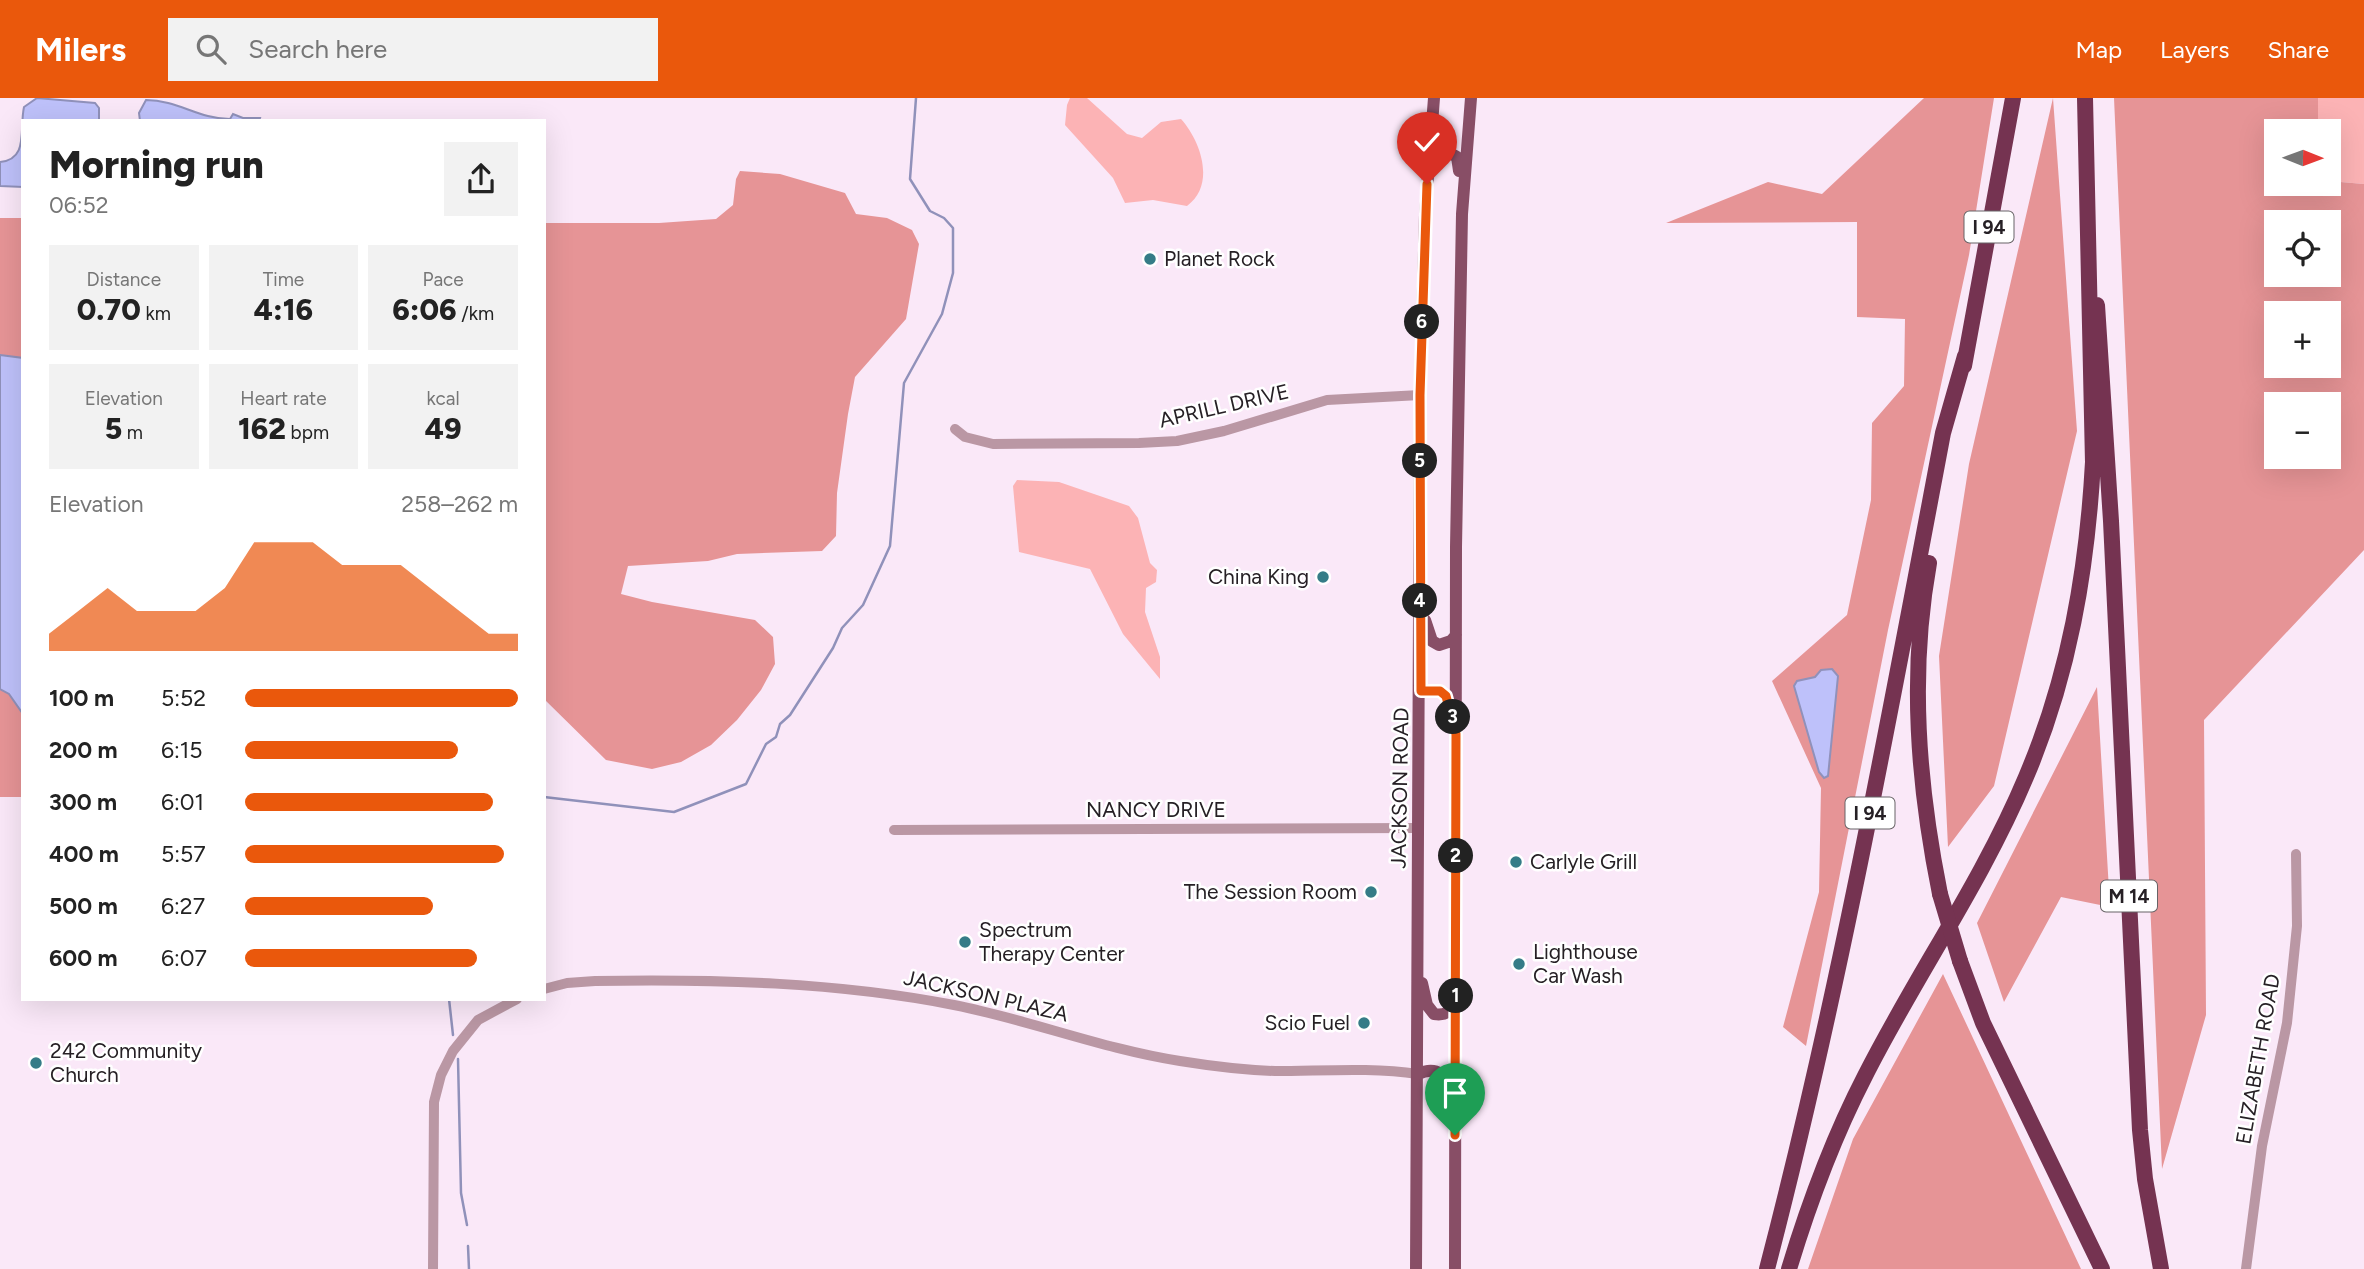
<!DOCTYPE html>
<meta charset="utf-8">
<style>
:root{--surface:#fff;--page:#f2f2f2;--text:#222;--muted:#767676;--accent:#ea580c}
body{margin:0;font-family:Figtree,sans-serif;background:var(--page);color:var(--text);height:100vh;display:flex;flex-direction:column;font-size:26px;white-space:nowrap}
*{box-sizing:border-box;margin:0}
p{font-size:23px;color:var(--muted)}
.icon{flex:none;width:38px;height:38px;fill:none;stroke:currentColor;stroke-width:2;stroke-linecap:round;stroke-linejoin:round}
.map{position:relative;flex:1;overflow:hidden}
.panel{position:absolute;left:21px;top:21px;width:525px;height:882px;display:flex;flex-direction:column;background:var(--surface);border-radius:0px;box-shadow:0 7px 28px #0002}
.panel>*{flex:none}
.needle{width:46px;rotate:91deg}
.tools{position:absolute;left:2264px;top:21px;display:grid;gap:14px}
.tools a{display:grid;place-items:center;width:77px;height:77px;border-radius:0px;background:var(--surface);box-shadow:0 7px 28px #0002;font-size:35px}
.pin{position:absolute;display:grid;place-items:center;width:60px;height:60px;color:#fff;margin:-72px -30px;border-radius:50% 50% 50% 0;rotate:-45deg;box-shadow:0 0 7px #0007}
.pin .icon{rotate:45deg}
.km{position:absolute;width:35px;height:35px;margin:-18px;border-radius:50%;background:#222;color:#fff;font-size:19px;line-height:35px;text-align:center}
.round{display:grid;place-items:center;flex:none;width:74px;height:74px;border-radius:0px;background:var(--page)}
.headline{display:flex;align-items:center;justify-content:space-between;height:119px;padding:0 28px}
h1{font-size:38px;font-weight:800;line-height:52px}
.metrics{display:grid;grid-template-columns:repeat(3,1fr);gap:10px;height:119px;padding:7px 28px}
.metrics div{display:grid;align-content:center;border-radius:0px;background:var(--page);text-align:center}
.metrics b{font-size:30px;font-weight:800}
.metrics small{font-size:19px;font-weight:400}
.metrics p{font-size:19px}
.chart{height:196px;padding:14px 28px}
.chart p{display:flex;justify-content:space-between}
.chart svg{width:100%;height:126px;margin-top:7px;fill:var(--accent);opacity:.7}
ul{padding:0 28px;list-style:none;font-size:23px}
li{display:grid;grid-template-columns:112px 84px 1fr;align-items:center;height:52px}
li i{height:18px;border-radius:9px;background:var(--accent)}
header{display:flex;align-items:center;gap:42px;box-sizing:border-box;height:98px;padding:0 35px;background:var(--accent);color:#fff}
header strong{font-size:33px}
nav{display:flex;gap:38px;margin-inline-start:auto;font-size:24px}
.search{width:490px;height:63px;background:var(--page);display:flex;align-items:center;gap:18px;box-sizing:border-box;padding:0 24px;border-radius:0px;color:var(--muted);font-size:26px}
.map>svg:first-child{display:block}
.green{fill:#fcb3b5}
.forest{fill:#e69496;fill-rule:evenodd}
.water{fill:#bec1fa;stroke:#9091ba;stroke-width:2}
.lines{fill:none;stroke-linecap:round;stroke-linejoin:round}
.stream{stroke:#9091ba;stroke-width:2.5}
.minor{stroke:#ba97a4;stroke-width:10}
.major{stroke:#884e66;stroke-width:12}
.highway{stroke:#753351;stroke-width:16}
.highway-bridge{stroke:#753351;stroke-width:16}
.route-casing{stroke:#fff;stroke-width:14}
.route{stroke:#ea580c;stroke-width:9}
.poi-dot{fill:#357c87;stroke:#fff;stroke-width:2.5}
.labels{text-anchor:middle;stroke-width:5;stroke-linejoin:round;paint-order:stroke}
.shield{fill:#fff;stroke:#676366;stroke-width:2}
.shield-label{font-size:19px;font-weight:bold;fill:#262025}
.poi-label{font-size:21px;fill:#262025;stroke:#fff;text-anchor:start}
.street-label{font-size:21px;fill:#262025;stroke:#fff}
</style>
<header>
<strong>Milers</strong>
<div class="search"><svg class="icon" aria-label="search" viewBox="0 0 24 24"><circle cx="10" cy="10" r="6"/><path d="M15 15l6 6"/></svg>Search here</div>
<nav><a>Map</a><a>Layers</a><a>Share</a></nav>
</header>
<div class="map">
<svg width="2364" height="1171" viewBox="0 0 2364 1171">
<rect width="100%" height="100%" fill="#fae8f8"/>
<path class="green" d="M 1070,0 L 1087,0 L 1127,36 L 1142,40 L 1161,24 L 1181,21 C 1201,43 1216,87 1187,108 L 1153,102 L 1125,105 L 1113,80 L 1065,27 L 1067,7 Z
M 2318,0 L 2364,0 L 2364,86 L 2329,83 L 2329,33 L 2318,33 Z
M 1017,382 L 1059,384 L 1129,408 L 1138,420 L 1150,465 L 1157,472 L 1156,484 L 1146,490 L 1145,514 L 1160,559 L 1160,581 L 1123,536 L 1090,471 L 1019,454 L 1013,388 Z"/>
<path class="forest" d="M 1924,0 L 1994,0 L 1969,157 L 1888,532 L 1806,948 L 1783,929 L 1819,794 L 1821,690 L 1772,583 L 1847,517 L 1871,402 L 1872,325 L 1904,288 L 1905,221 L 1857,219 L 1857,124 L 1666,125 L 1768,84 L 1822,96 Z
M 2053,0 L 2077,333 L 1994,688 L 1948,749 L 1939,558 L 1969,366 Z
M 2114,0 L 2318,0 L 2318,33 L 2277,33 L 2277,86 L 2329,86 L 2329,83 L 2364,86 L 2364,452 L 2204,622 L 2206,917 L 2162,1071 ZM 2329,124 L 2329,177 L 2277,177 L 2277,124 ZM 2277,215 L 2329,215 L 2329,268 L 2277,268 ZM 2329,306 L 2329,359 L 2277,359 L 2277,306 Z
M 740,73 L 780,76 L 845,95 L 856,116 L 887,120 L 912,132 L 919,146 L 906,221 L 855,279 L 848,316 L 837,395 L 836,438 L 822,453 L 737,456 L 708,463 L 628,468 L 621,496 L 652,504 L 755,522 L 773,539 L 775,566 L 761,592 L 737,622 L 711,647 L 681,664 L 652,671 L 606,662 L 544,601 L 544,125 L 659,125 L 716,121 L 733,107 L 736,81 Z
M 0,120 L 23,120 L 23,260 L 0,257 Z
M 2097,589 L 2110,809 L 2061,799 L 2004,904 L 1977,825 Z
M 0,591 L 9,596 L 23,616 L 23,699 L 0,699 Z
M 1943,876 L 2081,1171 L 1808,1171 L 1853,1041 Z"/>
<path class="water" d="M 37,0 L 95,5 L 99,10 L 99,23 L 23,23 L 23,89 L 0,88 L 0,64 C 29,61 19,32 24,9 Z
M 146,2 C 178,2 198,21 230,21 L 233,16 L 243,20 L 260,20 L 259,23 L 140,23 L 139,15 Z
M 0,257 L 23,260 L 23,616 L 9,596 L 0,591 Z
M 1832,571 L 1838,578 L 1828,678 L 1824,680 L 1819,674 L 1794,588 L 1797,583 L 1815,579 L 1821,572 Z"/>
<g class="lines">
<path class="stream" d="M 544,699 L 674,714 L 746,686 L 766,646 L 776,639 L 780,626 L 790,617 L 833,550 L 842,530 L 863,507 L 890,448 L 904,285 L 942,216 L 953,175 L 953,130 L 944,120 L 930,113 L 910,81 L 916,0
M 449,901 L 453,937
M 458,961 L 461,1095 L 467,1127
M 468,1148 L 469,1171"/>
<path class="minor" d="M 955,331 L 965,339 L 993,346 L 1139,345 L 1177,343 L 1224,333 L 1327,302 L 1420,297
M 894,732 L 1419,730
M 544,891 L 567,885 L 595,883 C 716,881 836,884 954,907 C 1030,922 1103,951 1180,963 C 1211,968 1243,972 1275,973 C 1322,973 1371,969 1418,976
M 433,1171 L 434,1004 L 441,977 L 453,953 L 478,922 L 517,901
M 2246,1171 L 2262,1048 L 2287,925 L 2297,828 L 2296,756"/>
<path class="major" d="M 1428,71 L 1437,59 L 1448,54 L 1457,59 L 1459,73
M 1425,522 L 1432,543 L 1439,547 L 1451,543 L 1456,537
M 1421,593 L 1439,593 L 1446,598 L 1452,619
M 1422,885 L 1427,907 L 1434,916 C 1447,918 1450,913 1456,903
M 1418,976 C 1437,967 1449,978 1452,997
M 1416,1171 L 1420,297 L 1425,117 L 1434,0
M 1455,1171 L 1456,449 L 1462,116 L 1471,0"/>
<path class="highway" d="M 2097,207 L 2111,423 L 2140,1032 L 2145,1081 L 2161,1171
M 1964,268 L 2013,0
M 1929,465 C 1909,576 1918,687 1940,796
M 1960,863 L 1983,925 L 2102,1171
M 1767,1171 C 1839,895 1890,615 1943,335 L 1965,258
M 1789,1171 C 1809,1105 1833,1040 1865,978 C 1916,877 1982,784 2026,679 C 2069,578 2087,473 2093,364 L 2085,0"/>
<path class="highway-bridge" d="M 1940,796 L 1960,863"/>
</g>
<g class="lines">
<defs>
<path id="route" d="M 1427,86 L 1420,297 L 1421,593 L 1440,593 L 1446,598 L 1456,636 L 1455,1037"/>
</defs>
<use href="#route" class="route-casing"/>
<use href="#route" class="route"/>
</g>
<g class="poi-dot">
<circle cx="1150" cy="161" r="7"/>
<circle cx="1323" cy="479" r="7"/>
<circle cx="1516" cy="764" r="7"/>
<circle cx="1371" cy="794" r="7"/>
<circle cx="965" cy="844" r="7"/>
<circle cx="1519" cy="866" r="7"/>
<circle cx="1364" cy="925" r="7"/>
<circle cx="36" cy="965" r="7"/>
</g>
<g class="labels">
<g class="shield">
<rect x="1964.5" y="113.5" width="49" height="31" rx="5"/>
<rect x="1845.5" y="699.5" width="49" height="31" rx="5"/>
<rect x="2101" y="782.5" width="56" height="31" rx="5"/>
</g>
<g class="shield-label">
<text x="1989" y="136">I 94</text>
<text x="1870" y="722">I 94</text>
<text x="2129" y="805">M 14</text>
</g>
<g class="poi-label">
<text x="1164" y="168">Planet Rock</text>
<text x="1309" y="486" text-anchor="end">China King</text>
<text x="1530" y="771">Carlyle Grill</text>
<text x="1357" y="801" text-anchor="end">The Session Room</text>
<text x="979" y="839">Spectrum<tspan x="979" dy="24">Therapy Center</tspan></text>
<text x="1533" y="861">Lighthouse<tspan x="1533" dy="24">Car Wash</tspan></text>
<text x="1350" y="932" text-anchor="end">Scio Fuel</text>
<text x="50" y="960">242 Community<tspan x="50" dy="24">Church</tspan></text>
</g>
<g class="street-label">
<text transform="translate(1224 308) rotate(-13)" y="7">APRILL DRIVE</text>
<text transform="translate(1400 690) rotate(-89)" y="7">JACKSON ROAD</text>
<text x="1156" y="719">NANCY DRIVE</text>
<text transform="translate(986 898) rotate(13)" y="7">JACKSON PLAZA</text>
<text transform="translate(2258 961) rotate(-80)" y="7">ELIZABETH ROAD</text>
</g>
</g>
</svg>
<div class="tools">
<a><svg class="needle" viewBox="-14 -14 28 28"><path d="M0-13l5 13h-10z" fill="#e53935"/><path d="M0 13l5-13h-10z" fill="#767676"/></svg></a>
<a><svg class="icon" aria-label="locate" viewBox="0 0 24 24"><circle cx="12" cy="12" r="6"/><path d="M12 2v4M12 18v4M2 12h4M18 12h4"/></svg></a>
<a>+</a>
<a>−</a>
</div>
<div class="pin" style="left:1455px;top:1037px;background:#1e9e55"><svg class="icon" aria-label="arrive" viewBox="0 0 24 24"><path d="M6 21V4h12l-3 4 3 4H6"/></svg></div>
<div class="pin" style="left:1427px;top:86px;background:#d93025"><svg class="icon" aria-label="check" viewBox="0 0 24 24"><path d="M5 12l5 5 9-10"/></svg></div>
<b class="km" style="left:1456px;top:898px">1</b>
<b class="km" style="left:1456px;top:758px">2</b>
<b class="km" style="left:1453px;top:619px">3</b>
<b class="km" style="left:1420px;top:503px">4</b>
<b class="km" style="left:1420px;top:363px">5</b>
<b class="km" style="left:1422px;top:224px">6</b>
<section class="panel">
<div class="headline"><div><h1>Morning run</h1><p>06:52</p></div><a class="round"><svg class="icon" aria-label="share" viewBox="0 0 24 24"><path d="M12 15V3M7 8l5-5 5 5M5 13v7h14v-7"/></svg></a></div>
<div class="metrics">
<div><p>Distance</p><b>0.70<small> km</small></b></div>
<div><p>Time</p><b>4:16</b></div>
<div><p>Pace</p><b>6:06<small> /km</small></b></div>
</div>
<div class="metrics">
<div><p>Elevation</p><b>5<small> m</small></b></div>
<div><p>Heart rate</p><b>162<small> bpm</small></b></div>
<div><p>kcal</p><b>49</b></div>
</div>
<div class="chart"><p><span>Elevation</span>258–262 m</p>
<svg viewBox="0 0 160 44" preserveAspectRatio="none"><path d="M0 44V38L10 30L20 22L30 30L40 30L50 30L60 22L70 6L80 6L90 6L100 14L110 14L120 14L130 22L140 30L150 38L160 38V44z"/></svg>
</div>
<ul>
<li><b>100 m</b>5:52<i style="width:100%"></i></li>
<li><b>200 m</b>6:15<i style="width:78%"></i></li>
<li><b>300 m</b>6:01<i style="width:91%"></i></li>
<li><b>400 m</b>5:57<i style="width:95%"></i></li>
<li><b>500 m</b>6:27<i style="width:69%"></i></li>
<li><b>600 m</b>6:07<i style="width:85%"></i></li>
</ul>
</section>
</div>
